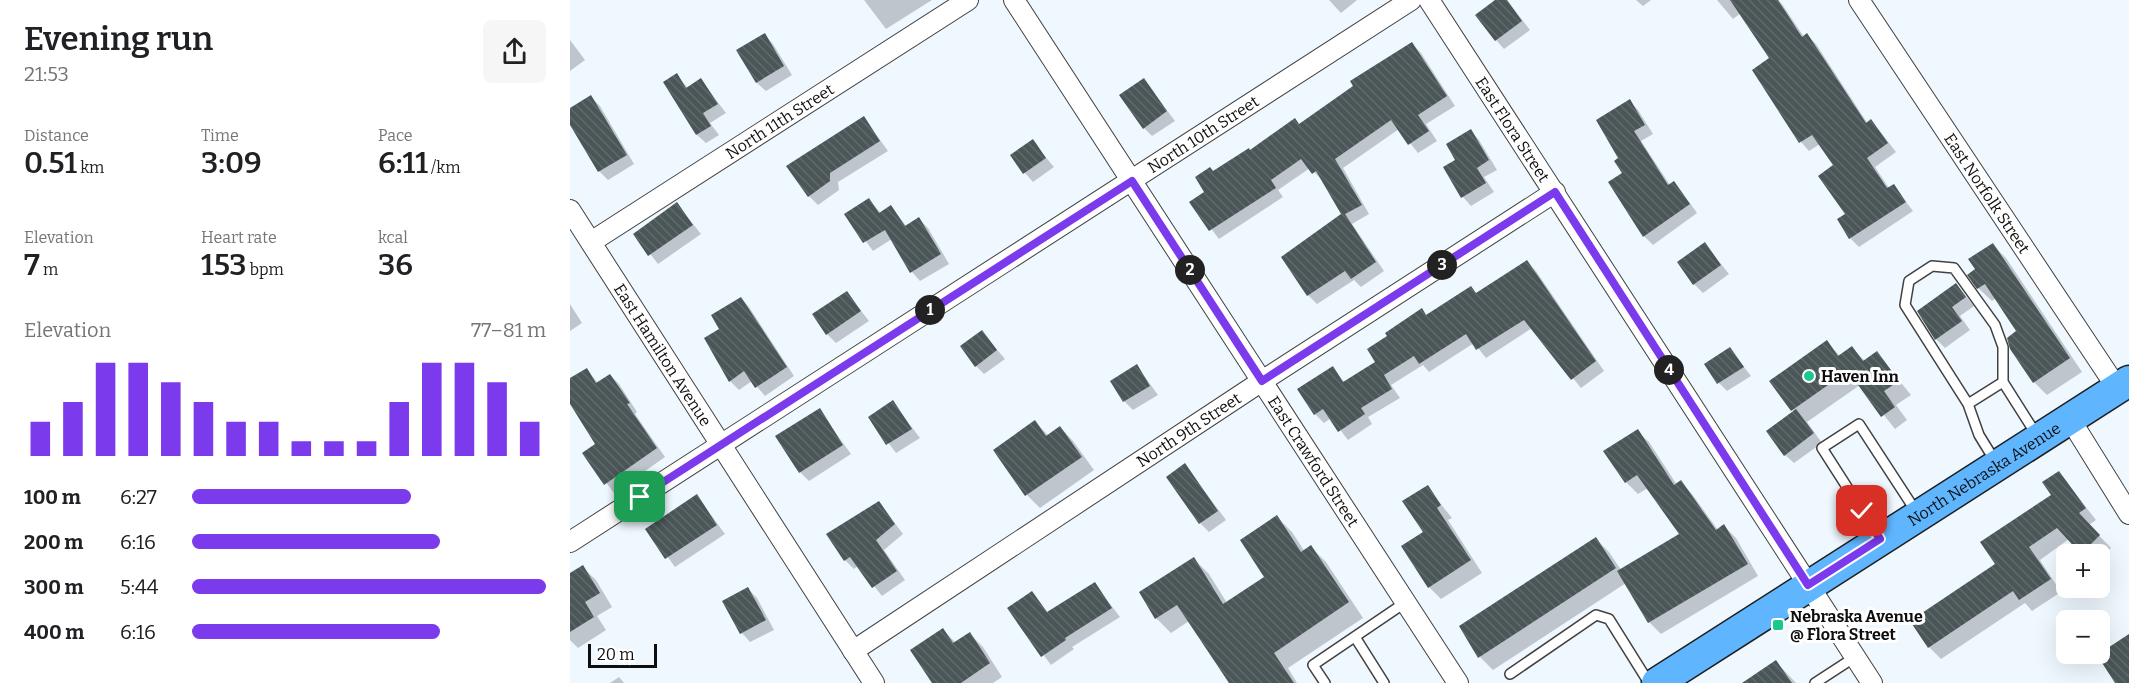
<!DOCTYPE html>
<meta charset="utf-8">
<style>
:root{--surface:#fff;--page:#f6f6f6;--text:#202124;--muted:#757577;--accent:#7c3aed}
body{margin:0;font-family:Bitter,serif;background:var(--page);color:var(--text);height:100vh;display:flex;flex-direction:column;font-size:22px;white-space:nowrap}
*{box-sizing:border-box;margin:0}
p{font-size:20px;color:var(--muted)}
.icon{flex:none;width:33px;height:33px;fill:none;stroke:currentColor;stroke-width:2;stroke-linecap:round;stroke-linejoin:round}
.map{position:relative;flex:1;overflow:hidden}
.drawer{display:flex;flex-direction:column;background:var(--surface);width:570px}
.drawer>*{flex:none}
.buttons{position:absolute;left:1486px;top:544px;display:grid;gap:12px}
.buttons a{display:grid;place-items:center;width:54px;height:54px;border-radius:9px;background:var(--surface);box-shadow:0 6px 24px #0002;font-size:30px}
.scale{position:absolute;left:18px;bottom:15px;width:69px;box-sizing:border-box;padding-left:6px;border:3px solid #0e0e0e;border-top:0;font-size:16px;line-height:21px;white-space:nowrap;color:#0e0e0e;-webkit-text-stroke:4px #fff;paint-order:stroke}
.pin{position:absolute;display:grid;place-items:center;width:51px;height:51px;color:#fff;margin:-26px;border-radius:12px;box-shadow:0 3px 9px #0006}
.km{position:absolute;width:30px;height:30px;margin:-15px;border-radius:50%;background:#222;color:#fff;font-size:16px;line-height:30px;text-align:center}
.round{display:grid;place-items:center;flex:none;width:63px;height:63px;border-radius:9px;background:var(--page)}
.headline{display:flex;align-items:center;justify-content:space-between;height:102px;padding:0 24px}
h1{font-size:33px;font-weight:600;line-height:45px}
.stats{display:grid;grid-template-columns:repeat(3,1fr);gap:9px;height:102px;padding:6px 24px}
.stats div{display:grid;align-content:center}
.stats b{font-size:30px;font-weight:600}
.stats small{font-size:16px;font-weight:400}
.stats p{font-size:16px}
.chart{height:168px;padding:12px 24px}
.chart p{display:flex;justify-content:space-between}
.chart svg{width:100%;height:108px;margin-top:6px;stroke:var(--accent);stroke-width:6}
ul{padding:0 24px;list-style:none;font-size:20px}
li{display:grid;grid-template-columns:96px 72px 1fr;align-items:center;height:45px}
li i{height:15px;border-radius:8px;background:var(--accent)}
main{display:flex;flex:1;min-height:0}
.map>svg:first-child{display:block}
.shadow{fill:#0003}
.building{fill:url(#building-back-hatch)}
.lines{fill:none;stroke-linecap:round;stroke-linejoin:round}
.service-casing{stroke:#414141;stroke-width:12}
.minor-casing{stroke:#414141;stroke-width:22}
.primary-casing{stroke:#1f1f1f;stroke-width:33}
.service{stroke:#fff;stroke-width:9}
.minor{stroke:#fff;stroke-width:20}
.primary{stroke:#5fb6ff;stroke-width:30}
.route-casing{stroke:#fff;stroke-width:12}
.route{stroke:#7c3aed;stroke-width:8}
.poi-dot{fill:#1cc88c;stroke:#fff;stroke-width:2}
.labels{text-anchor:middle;stroke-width:6;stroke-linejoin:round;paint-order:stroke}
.street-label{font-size:16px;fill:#0e0e0e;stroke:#fff}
.poi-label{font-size:16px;font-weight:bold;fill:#0e0e0e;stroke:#fff;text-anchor:start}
</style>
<main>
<section class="drawer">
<div class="headline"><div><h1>Evening run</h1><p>21:53</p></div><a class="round"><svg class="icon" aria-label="share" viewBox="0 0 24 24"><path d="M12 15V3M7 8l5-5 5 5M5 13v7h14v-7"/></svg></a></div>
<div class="stats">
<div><p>Distance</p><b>0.51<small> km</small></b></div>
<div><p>Time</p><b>3:09</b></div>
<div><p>Pace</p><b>6:11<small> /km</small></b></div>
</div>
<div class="stats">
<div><p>Elevation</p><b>7<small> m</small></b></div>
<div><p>Heart rate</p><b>153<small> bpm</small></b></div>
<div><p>kcal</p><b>36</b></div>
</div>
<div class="chart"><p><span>Elevation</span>77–81 m</p>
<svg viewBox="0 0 160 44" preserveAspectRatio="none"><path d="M5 44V30M15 44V22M25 44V6M35 44V6M45 44V14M55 44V22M65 44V30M75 44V30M85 44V38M95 44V38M105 44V38M115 44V22M125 44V6M135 44V6M145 44V14M155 44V30"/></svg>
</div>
<ul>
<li><b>100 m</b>6:27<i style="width:62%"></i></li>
<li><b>200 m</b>6:16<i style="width:70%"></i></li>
<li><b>300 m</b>5:44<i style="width:100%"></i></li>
<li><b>400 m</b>6:16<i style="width:70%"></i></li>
</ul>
</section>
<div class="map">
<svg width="1559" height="683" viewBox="0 0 1559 683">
<defs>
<pattern id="building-back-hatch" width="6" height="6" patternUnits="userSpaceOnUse" patternTransform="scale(1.5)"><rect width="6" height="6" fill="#4a5657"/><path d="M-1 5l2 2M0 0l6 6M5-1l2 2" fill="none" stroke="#60696a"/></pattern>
</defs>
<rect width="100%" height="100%" fill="#eff7ff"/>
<path class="shadow" d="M 294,0 L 362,0 L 316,29 Z
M 759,0 L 787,0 L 771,13 Z
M 928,0 L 937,0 L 960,30 L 934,49 L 926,40 Z
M 1066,0 L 1081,0 L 1073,6 Z
M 1147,0 L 1208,0 L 1212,4 L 1234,37 L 1237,35 L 1246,44 L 1298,124 L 1301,121 L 1309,130 L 1326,152 L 1305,167 L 1319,188 L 1324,186 L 1343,211 L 1289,247 L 1280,238 L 1265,166 L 1250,144 L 1239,151 L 1231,142 L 1184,70 L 1201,59 L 1171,13 L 1163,19 Z
M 194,35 L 203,44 L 222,75 L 196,91 L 187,83 Z
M 0,40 L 15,60 L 0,71 Z
M 842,44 L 851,53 L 885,106 L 856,124 L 867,141 L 848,153 L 829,129 L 773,168 L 799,214 L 782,224 L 814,271 L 791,287 L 784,280 L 747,304 L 738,295 L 772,215 L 753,181 L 740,168 L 708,190 L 713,197 L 649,239 L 621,202 L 636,193 L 644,173 L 730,125 Z
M 106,75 L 118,88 L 131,80 L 156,113 L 140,123 L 149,135 L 136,143 L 127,135 L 95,82 Z
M 574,80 L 605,121 L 582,136 L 574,128 Z
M 21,97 L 30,106 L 64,164 L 38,180 L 29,171 L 0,122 L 0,109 Z
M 1059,101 L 1068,110 L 1083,134 L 1071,141 L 1100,185 L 1104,183 L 1112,192 L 1127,213 L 1083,245 L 1074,236 L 1050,159 Z
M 294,118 L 318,151 L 268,182 L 269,190 L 248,205 L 239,196 Z
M 901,131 L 909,140 L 927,170 L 914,177 L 924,192 L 901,206 L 893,197 L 875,167 L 887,160 Z
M 462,141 L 484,167 L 463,182 L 455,173 Z
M 299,200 L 311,213 L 321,207 L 337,227 L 349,219 L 358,228 L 379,264 L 350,281 L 342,272 L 322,239 L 303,251 L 276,214 Z
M 107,204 L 131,234 L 88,264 L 65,234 Z
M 1135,244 L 1159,274 L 1133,293 L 1124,284 Z
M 1423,245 L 1436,258 L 1512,372 L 1477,395 L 1464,382 L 1448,332 L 1426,298 L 1422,301 L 1408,288 L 1407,270 Z
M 957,262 L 966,271 L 1034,371 L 1011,388 L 962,328 L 916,358 L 904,343 L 859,372 L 853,365 L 821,385 L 830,398 L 798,417 L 802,424 L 778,440 L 761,418 L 754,423 L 745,414 L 729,389 L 763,368 L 775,383 L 808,362 L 852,310 L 857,316 L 901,288 L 907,294 Z
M 1386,284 L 1404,306 L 1390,316 L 1400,330 L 1375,348 L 1366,339 Z
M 277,293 L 299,321 L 266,343 L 257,334 Z
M 171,298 L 179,307 L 224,376 L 195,396 L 182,381 L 169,390 L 160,381 L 136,339 L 151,329 Z
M 0,304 L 12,323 L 0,331 Z
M 412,332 L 435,359 L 414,374 L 406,366 Z
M 1257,342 L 1270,356 L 1282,348 L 1295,361 L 1307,353 L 1341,395 L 1326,405 L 1337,420 L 1325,429 L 1290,385 L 1237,422 L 1252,443 L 1224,463 L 1215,455 L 1224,412 L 1201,381 Z
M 1160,349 L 1181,376 L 1157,391 L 1149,383 Z
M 567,366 L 588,395 L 563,410 L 554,401 Z
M 17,370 L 28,383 L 40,375 L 49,384 L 67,412 L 65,414 L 95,457 L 44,493 L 14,453 L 27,444 L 0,402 L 0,380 Z
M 323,402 L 350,438 L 326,453 L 300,418 Z
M 249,410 L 281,454 L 239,481 L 230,472 Z
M 465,422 L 479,436 L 490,427 L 503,441 L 524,470 L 470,508 L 457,495 L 425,450 Z
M 1067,431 L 1079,442 L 1107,485 L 1111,482 L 1122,494 L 1148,530 L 1154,526 L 1166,538 L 1188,576 L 1091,634 L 1079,622 L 1056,583 L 923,670 L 910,657 L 1026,539 L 1039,552 L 1051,570 L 1111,534 L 1078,488 L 1068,494 L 1056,482 L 1036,451 Z
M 615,465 L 656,520 L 639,532 L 630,523 Z
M 1489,473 L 1526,520 L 1519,525 L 1541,548 L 1530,559 L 1530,555 L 1514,555 L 1499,539 L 1470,560 L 1491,592 L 1462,611 L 1455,603 L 1371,659 L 1359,647 L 1483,495 Z
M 857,487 L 882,518 L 878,520 L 912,573 L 871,599 L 859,587 L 855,532 Z
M 127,496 L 155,534 L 105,567 L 77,529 Z
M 309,502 L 333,534 L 314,550 L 335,580 L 312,596 L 288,566 L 284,569 L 275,560 Z
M 707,517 L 722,532 L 735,552 L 741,547 L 756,562 L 793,618 L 718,668 L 727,683 L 660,683 L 619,621 L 601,633 L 586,618 L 624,559 L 639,574 L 657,603 L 696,577 Z
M 12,567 L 26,580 L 42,607 L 27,616 L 36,630 L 8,648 L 0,640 L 0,575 Z
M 525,584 L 550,617 L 502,647 L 504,649 L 481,665 L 439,609 L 462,593 L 478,613 Z
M 178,589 L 187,598 L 204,630 L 180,642 L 172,633 L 154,601 Z
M 373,630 L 386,643 L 400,634 L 413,647 L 432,677 L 423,683 L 364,683 Z
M 1206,662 L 1226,683 L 1175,683 Z
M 49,677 L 54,683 L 40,683 Z"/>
<path class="building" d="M 925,0 L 937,0 L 952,21 L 925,41 L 905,15 Z
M 1160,0 L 1208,0 L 1232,37 L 1237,33 L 1296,123 L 1301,119 L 1318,143 L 1297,158 L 1317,188 L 1324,184 L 1336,202 L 1279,239 L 1267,219 L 1275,214 L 1248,176 L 1263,165 L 1242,135 L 1229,143 L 1182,70 L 1199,58 Z
M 195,33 L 214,66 L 186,83 L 166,50 Z
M 842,42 L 877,96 L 848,115 L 859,131 L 838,145 L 821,120 L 765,159 L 792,205 L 775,214 L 806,262 L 781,279 L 775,271 L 737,296 L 711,257 L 771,214 L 746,171 L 742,174 L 731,159 L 701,180 L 706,188 L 639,231 L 619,202 L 634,192 L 625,177 L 640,167 L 643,171 L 679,148 L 680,150 L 725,118 L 729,124 L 783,86 L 780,81 Z
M 107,73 L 116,88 L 131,78 L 148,104 L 133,113 L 141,126 L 126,135 L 93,82 Z
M 574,78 L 597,111 L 573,129 L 549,95 Z
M 21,95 L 57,155 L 28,172 L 0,125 L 0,108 Z
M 1060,99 L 1075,125 L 1064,131 L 1098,185 L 1104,181 L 1120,204 L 1073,237 L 1038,182 L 1052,173 L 1044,161 L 1048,158 L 1026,120 Z
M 294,116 L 310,141 L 260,173 L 260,181 L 238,197 L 216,166 Z
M 901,129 L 919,160 L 907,168 L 916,183 L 891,198 L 873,167 L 885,160 L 876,144 Z
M 463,139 L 476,158 L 453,174 L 440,155 Z
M 299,198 L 309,213 L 321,205 L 335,226 L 349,217 L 371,254 L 340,273 L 315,230 L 293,243 L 274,214 Z
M 107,202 L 123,225 L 78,256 L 63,234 Z
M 1135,242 L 1151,265 L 1123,285 L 1107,262 Z
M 1423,243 L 1500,358 L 1463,383 L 1440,349 L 1437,338 L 1446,331 L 1415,284 L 1407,289 L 1397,275 L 1405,269 L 1398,259 Z
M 957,260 L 1026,361 L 1001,380 L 954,320 L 906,350 L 896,334 L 849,364 L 844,356 L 814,375 L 822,389 L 791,408 L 795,414 L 768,432 L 753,409 L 744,415 L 727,389 L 763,366 L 773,382 L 805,362 L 797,349 L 817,336 L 815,333 L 852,308 L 856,315 L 901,286 L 906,293 Z
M 1386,283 L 1396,297 L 1382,307 L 1392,321 L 1365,340 L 1347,311 Z
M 277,291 L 291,311 L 256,335 L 242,314 Z
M 171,297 L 217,367 L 185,388 L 174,371 L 159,382 L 134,338 L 149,329 L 141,315 Z
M 412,330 L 427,350 L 405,367 L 390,346 Z
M 1257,340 L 1268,356 L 1282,346 L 1293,361 L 1307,351 L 1329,381 L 1314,391 L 1325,407 L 1311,417 L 1278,371 L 1221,411 L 1199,381 Z
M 1160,347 L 1174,367 L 1147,384 L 1134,364 Z
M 567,364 L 580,386 L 553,402 L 540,381 Z
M 17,368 L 26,383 L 40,374 L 60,403 L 57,404 L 87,448 L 34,485 L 12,453 L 25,444 L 0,404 L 0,378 Z
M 323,400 L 342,429 L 316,445 L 298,417 Z
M 250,408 L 273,445 L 229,473 L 205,436 Z
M 1226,409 L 1244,433 L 1214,456 L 1196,431 Z
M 465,420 L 476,436 L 490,426 L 512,457 L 455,496 L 423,450 Z
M 1068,429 L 1104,485 L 1111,480 L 1146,530 L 1154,524 L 1178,564 L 1078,623 L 1047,571 L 1109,534 L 1067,475 L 1055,483 L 1033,451 Z
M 615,463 L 648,511 L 629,524 L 596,477 Z
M 1489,471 L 1516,508 L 1509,513 L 1530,535 L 1511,554 L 1487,528 L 1459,547 L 1481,579 L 1449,600 L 1443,591 L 1358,648 L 1340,621 L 1425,564 L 1410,542 L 1481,495 L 1472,482 Z
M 858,485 L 871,505 L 867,508 L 901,560 L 858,588 L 831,546 L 853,532 L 832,501 Z
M 127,494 L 147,525 L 95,559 L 75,529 Z
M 309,501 L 325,524 L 306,540 L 327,571 L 302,588 L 280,557 L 274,561 L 256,534 Z
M 707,515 L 731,552 L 741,545 L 779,602 L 704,653 L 724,683 L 659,683 L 607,605 L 585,619 L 569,592 L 624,557 L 653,604 L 694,577 L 670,540 Z
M 1026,537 L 1046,568 L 908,658 L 889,626 Z
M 13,565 L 30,593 L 15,602 L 24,617 L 0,632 L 0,573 Z
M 525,582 L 542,608 L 495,638 L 496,640 L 471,657 L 437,608 L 462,591 L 477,612 Z
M 178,587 L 196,620 L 170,634 L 152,601 Z
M 373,628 L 383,643 L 400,632 L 420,663 L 391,683 L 362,683 L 340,650 Z
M 1559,634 L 1559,683 L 1545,683 L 1527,655 Z
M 1206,660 L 1222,683 L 1172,683 Z"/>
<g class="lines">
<defs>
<path id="service" d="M 1398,404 L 1433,382
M 1425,461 L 1409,435 L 1398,404 L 1335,305 L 1339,281 L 1362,266 L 1384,268 L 1425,325 L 1433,347 L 1433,382 L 1466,434
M 1309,537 L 1252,448 L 1289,424 L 1347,513
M 785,637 L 814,683
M 940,674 L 1026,615 L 1039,619 L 1079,683
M 755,683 L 743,665 L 836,602
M 1245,683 L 1285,657"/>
<g id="minor">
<path id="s1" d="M 444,0 L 888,683"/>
<path id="s2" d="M 859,0 L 1302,683"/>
<path id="s3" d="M 1289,0 L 1547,388"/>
<path id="s4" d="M 0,210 L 304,683"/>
<path id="s5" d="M 21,242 L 398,0"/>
<path d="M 1500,419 L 1559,514"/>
<path id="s6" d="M 0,542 L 841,0"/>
<path id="s7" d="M 283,651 L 692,381 L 985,192"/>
</g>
<g id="primary">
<path id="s8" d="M 1087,683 L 1559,381"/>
</g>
</defs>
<use href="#service" class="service-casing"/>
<use href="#minor" class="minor-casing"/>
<use href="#primary" class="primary-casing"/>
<use href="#service" class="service"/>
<use href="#minor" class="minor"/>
<use href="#primary" class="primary"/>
</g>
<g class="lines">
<defs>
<path id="route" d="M 70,497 L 562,181 L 692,381 L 985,192 L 1238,585 L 1310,539 L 1292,511"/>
</defs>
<use href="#route" class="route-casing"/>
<use href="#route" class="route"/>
</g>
<g class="poi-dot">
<circle cx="1239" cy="376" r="6"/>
<rect x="1202" y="619" width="12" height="12" rx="3"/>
</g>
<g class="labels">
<g class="street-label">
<text dy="6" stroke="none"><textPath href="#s5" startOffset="224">North 11th Street</textPath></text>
<text dy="6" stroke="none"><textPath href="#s2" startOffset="154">East Flora Street</textPath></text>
<text dy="6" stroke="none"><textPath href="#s6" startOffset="753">North 10th Street</textPath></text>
<text dy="6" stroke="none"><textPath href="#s3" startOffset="232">East Norfolk Street</textPath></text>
<text dy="6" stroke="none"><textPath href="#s4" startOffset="172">East Hamilton Avenue</textPath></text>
<text dy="6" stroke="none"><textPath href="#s7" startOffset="402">North 9th Street</textPath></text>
<text dy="6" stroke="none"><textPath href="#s1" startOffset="550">East Crawford Street</textPath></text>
<text dy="6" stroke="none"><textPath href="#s8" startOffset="388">North Nebraska Avenue</textPath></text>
</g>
<g class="poi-label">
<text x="1251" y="382">Haven Inn</text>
<text x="1220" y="622">Nebraska Avenue<tspan x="1220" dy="18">@ Flora Street</tspan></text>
</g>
</g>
</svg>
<div class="buttons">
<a>+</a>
<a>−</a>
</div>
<div class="scale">20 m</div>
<div class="pin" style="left:70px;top:497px;background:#1e9e55"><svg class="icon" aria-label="arrive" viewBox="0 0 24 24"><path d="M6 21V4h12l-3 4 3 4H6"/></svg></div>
<div class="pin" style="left:1292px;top:511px;background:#d93025"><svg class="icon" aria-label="check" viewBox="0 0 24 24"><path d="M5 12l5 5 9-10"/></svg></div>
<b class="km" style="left:360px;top:310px">1</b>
<b class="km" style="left:620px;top:270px">2</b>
<b class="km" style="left:872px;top:265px">3</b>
<b class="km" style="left:1099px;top:370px">4</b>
</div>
</main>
